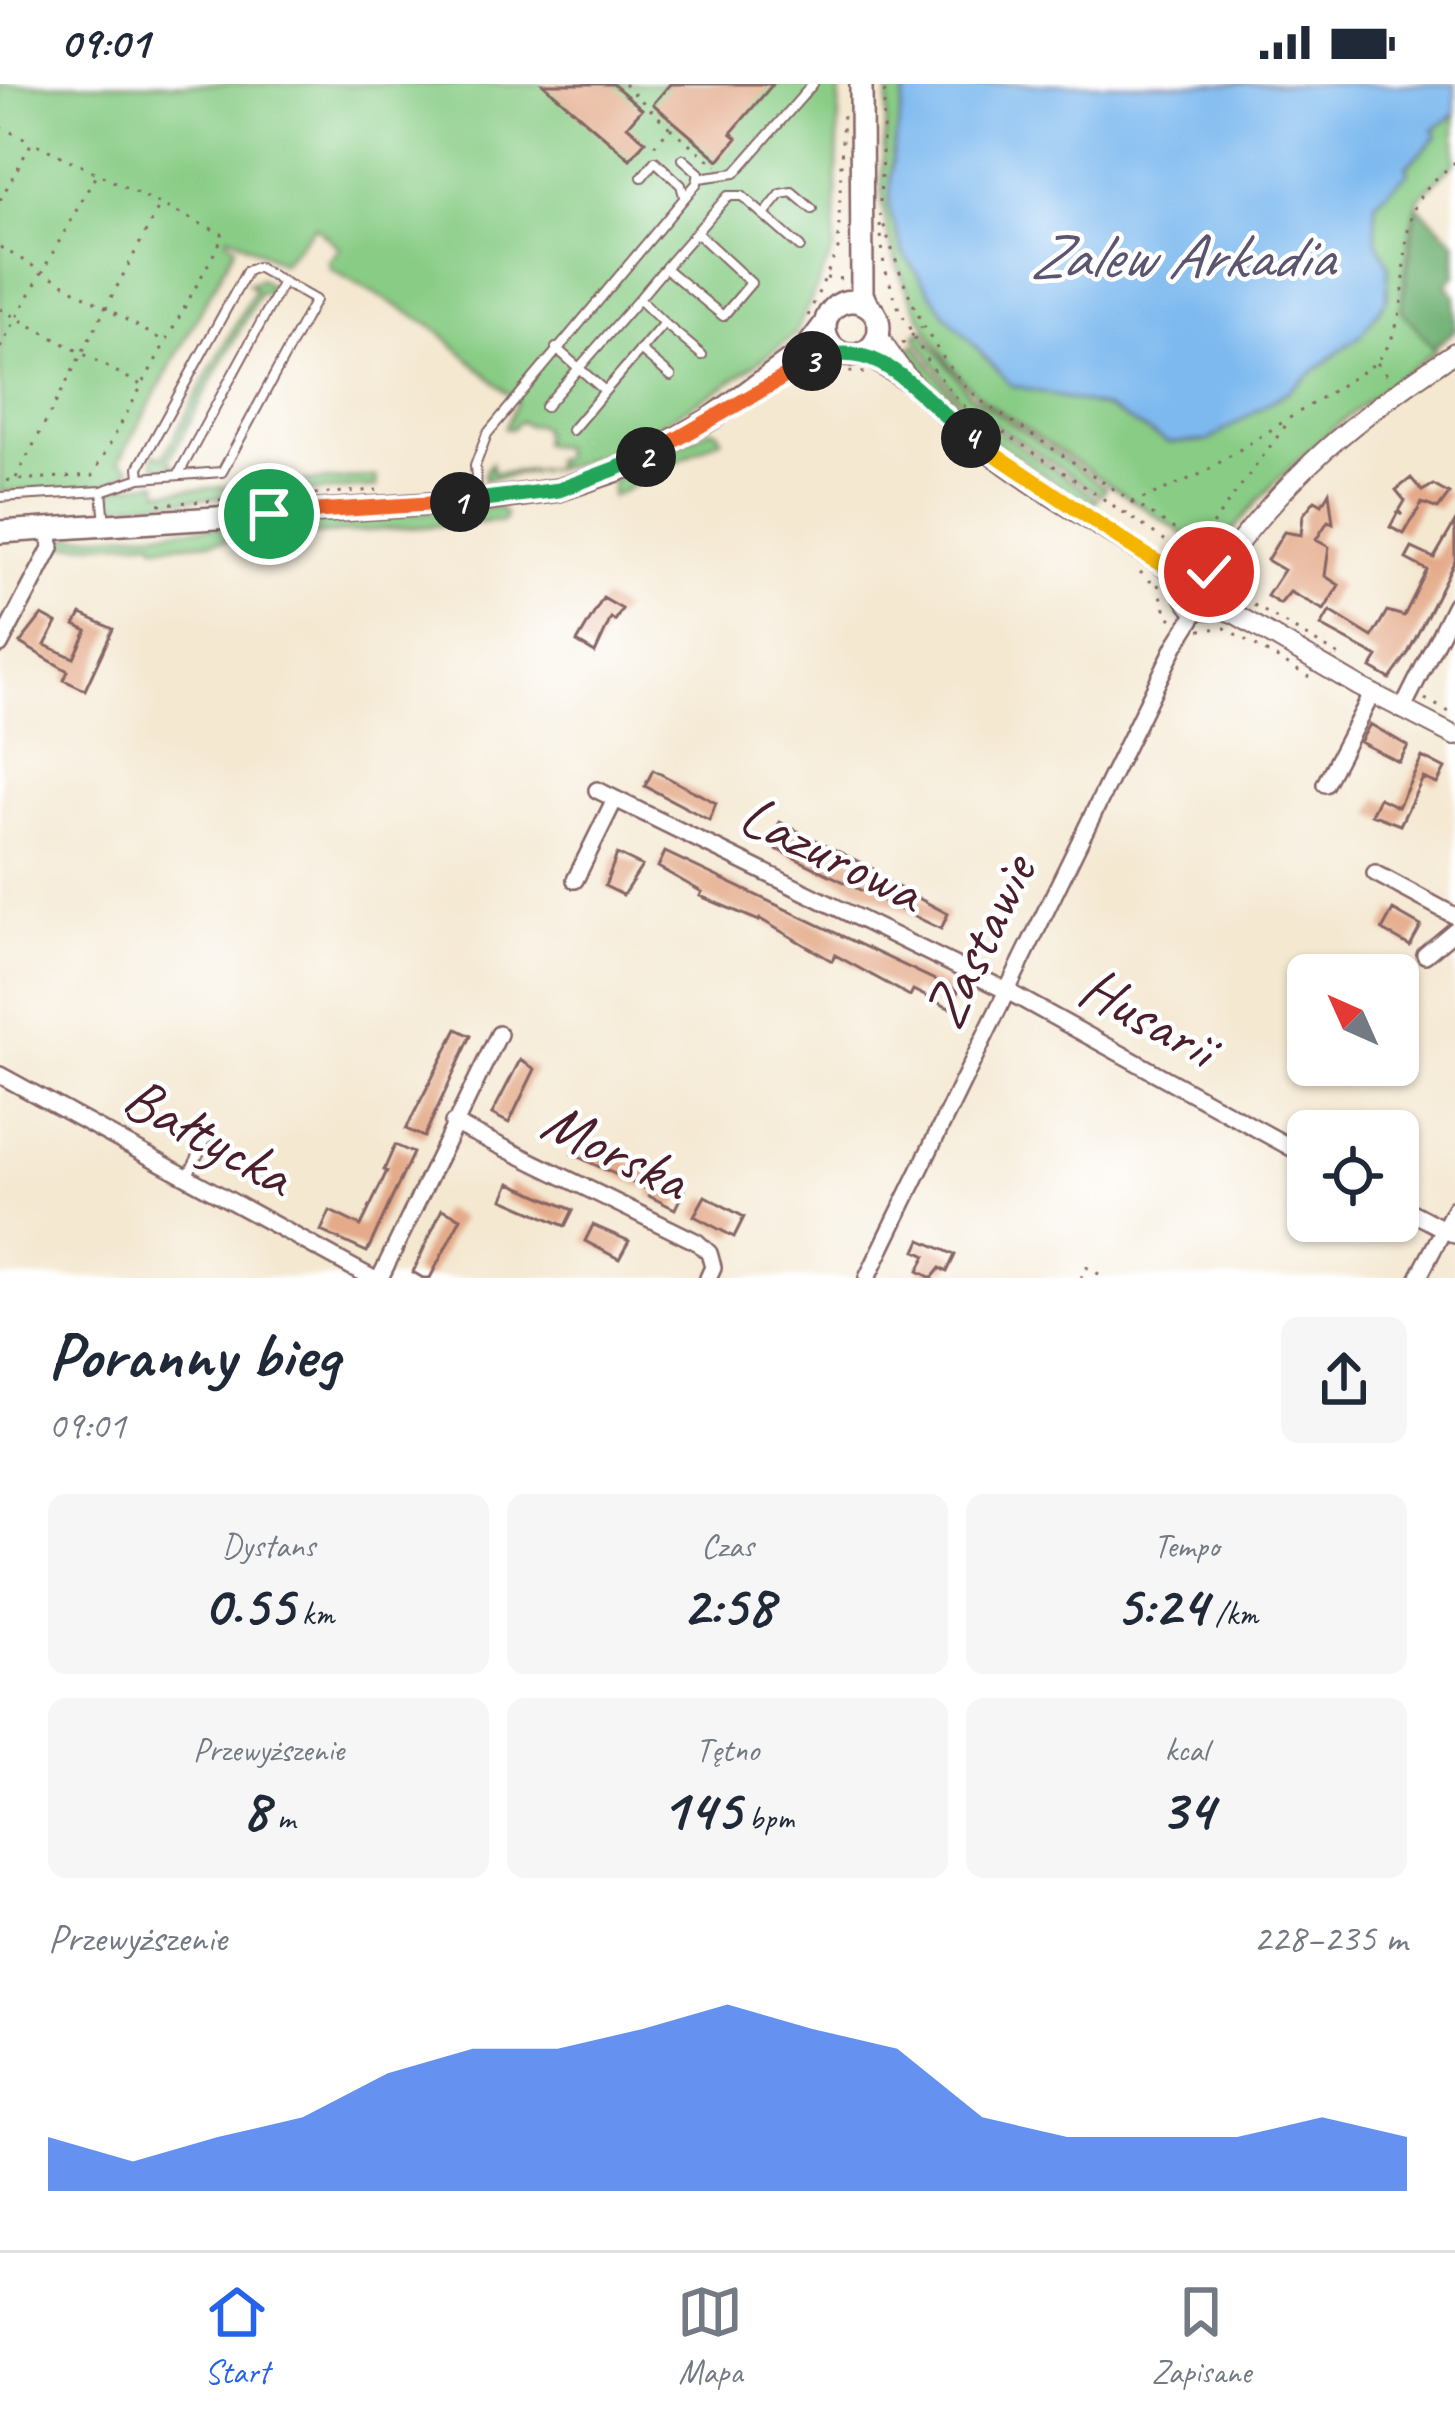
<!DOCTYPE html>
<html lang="pl">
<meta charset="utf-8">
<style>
:root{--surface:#fff;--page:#f6f6f7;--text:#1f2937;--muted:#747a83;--line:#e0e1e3;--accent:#2563eb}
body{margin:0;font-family:Caveat,sans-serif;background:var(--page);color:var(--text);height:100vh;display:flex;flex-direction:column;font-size:45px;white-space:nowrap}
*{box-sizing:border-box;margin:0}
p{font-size:39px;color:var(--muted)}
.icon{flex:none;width:66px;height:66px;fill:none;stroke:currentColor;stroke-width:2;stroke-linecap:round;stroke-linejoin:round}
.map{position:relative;height:1194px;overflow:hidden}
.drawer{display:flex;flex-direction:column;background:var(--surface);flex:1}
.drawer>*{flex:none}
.needle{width:78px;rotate:315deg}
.buttons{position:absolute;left:1287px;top:870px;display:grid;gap:24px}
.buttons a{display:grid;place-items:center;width:132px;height:132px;border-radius:18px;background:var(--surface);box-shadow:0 3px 9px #0004;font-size:60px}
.pin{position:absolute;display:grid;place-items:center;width:102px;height:102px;color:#fff;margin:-51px;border:6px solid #fff;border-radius:50%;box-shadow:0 3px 12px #0007}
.km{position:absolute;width:60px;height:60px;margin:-30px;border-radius:50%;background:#222;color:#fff;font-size:33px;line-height:60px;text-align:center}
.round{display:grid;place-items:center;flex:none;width:126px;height:126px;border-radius:18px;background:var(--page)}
.overview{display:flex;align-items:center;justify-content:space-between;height:204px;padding:0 48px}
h1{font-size:66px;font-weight:700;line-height:90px}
.metrics{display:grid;grid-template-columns:repeat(3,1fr);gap:18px;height:204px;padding:12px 48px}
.metrics div{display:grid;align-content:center;border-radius:18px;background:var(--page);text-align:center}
.metrics b{font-size:60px;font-weight:700}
.metrics small{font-size:33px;font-weight:400}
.metrics p{font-size:33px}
.chart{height:336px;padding:24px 48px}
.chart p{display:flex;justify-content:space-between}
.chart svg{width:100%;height:216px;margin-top:12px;fill:var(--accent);opacity:.7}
.status{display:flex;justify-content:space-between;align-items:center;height:84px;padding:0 60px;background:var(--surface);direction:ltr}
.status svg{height:33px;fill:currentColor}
.dock{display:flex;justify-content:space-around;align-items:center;height:168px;border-top:3px solid var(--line);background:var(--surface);font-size:33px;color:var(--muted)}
.dock a{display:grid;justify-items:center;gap:6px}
.dock .selected{color:var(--accent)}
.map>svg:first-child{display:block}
.green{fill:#88cc85;stroke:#697658;stroke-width:3}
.forest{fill:#6eb072;stroke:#5c684e;stroke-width:3}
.water{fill:#7db9ef;stroke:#646c8d;stroke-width:3}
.building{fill:#e4aa89}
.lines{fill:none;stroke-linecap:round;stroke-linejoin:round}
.service-casing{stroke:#866565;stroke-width:12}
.minor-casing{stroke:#866565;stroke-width:20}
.tertiary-casing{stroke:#866565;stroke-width:22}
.secondary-casing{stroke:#866565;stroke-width:26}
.path{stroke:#866565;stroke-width:3;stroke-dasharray:3 9;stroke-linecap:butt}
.service{stroke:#fff;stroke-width:8}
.minor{stroke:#fff;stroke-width:15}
.tertiary{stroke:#fff;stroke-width:18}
.secondary{stroke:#fff;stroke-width:21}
.split-1-casing{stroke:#fff;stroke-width:24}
.split-2-casing{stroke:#fff;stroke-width:24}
.split-3-casing{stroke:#fff;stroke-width:24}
.split-4-casing{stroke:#fff;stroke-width:24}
.split-5-casing{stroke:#fff;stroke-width:24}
.split-6-casing{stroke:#fff;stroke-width:24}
.split-1{stroke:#f0652b;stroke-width:15}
.split-2{stroke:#22a559;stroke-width:15}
.split-3{stroke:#f0652b;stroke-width:15}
.split-4{stroke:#22a559;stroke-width:15}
.split-5{stroke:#f5b400;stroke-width:15}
.split-6{stroke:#f5b400;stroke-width:15}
.labels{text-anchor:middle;stroke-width:9;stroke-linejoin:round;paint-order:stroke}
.street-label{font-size:60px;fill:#4a1f2b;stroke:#fff}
.water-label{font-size:63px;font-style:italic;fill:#5c5570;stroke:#fff}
</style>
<div class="status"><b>09:01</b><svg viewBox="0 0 49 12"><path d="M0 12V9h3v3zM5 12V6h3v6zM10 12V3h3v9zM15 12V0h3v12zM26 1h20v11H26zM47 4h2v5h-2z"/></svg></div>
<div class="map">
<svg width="1455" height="1194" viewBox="0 0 1455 1194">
<rect width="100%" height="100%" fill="#fff"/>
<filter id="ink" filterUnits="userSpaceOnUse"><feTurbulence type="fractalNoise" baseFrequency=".00833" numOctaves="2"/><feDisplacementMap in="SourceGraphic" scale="24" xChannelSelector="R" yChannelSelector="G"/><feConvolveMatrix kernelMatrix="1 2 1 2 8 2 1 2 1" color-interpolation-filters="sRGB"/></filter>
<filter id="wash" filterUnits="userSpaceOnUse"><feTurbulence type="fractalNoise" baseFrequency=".004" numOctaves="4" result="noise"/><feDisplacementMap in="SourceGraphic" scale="48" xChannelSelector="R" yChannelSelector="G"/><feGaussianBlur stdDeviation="2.7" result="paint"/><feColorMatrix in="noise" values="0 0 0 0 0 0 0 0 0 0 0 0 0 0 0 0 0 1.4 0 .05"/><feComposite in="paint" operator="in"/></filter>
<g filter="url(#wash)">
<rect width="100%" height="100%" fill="#f4e8d1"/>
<path class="green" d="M 0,0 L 840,0 L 834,165 L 795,251 L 725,302 L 616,365 L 568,382 L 484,396 L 485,387 L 491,379 L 493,389 L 554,385 L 554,375 L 562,374 L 561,363 L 543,360 L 543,346 L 538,341 L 526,341 L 520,337 L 511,345 L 505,344 L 517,318 L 431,241 L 331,185 L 329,177 L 340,164 L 315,142 L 282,180 L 229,151 L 227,155 L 235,162 L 233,167 L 119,377 L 131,384 C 113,411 32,406 0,408 Z
M 889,0 L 907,0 L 893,69 L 889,124 L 904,169 L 945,230 L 1011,301 L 1106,324 L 1169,359 L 1208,357 L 1288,307 L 1361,251 L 1387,215 L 1388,181 L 1376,155 L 1375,119 L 1408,88 L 1406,83 L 1436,53 L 1432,47 L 1455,30 L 1455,78 L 1419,114 L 1411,145 L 1401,224 L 1436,266 C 1355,324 1277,384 1219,465 L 1195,458 L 985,317 C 938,278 893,192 884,131 C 878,96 888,37 889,0 Z
M 260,195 L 270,201 L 269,211 L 260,208 L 169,376 L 175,382 L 157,385 L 153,373 L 155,369 L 163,373 L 255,205 L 248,200 Z
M 921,246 L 970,311 L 1106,404 L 1101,411 L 961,318 L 915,252 Z
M 915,260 L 958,321 L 1098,415 L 1095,419 L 1075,412 L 967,338 L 901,274 Z
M 710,345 L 718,347 L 722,354 L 612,413 L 612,397 Z
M 376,393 L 377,403 L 109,421 L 112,404 L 158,398 L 160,407 Z
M 498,423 L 505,430 L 504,437 L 155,462 L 154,456 L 56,462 L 58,454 Z"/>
<path class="forest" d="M 1417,122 L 1455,157 L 1455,190 L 1446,201 L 1455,211 L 1455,246 L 1433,264 L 1401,225 Z"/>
<path class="water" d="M 907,0 L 1455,0 L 1455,30 L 1433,46 L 1437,52 L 1406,82 L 1409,88 L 1375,119 L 1376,155 L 1388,181 L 1387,215 L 1361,251 L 1288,307 L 1208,357 L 1169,359 L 1106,324 L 1011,301 L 945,230 L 903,169 L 889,124 L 893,69 Z"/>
<g id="blocks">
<path class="building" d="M 543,0 L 613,0 L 642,25 L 627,42 L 645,57 L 630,75 Z
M 670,0 L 773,0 L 731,49 L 737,54 L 719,76 L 653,20 Z
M 1411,394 L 1422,407 L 1433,401 L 1449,410 L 1438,425 L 1422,419 L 1404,450 L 1390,443 L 1398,428 L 1402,431 L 1399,427 L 1405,417 L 1396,406 Z
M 1329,408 L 1333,439 L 1328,437 L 1316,456 L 1329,463 L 1325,492 L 1339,501 L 1324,526 L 1290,508 L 1280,520 L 1267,512 L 1284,486 L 1267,476 L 1284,448 L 1301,451 L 1303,431 L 1315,416 L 1322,420 Z
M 1455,438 L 1455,476 L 1407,571 L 1390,595 L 1371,584 L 1378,573 L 1321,542 L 1330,527 L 1372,553 L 1387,527 L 1404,532 L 1427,486 L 1406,475 L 1412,464 L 1434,474 Z
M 603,514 L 622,525 L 615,537 L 611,534 L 595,569 L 577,558 Z
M 81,530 L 113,545 L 85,606 L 64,596 L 68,587 L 20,559 L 42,531 L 57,539 L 45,561 L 74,574 L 87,547 L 75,541 Z
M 1370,640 L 1408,662 L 1399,678 L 1360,658 Z
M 1422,673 L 1445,685 L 1437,700 L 1423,694 L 1400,741 L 1371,730 L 1379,714 L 1398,723 Z
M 653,686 L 716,719 L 709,736 L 645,702 Z
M 780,738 L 879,788 L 877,792 L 948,830 L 941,845 L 768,761 Z
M 665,768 L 958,907 L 949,924 L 913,906 L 910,912 L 835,871 L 832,877 L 760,835 L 759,837 L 700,812 L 702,808 L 658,783 Z
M 617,770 L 642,782 L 623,811 L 605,802 Z
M 1393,826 L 1421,842 L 1410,862 L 1382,846 Z
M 457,945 L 471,952 L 424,1053 L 406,1045 Z
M 520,976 L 535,985 L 509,1039 L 492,1030 Z
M 581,1052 L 684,1106 L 675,1125 L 649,1112 L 651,1107 L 572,1070 Z
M 395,1061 L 413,1069 L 367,1168 L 321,1147 L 330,1127 L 361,1142 L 387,1087 L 384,1086 Z
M 510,1099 L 573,1126 L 565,1142 L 503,1115 Z
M 705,1112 L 744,1133 L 734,1153 L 694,1132 Z
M 442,1125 L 461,1134 L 430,1194 L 423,1194 L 413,1188 Z
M 593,1141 L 629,1157 L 619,1175 L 585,1157 Z
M 921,1156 L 955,1171 L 947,1188 L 940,1184 L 932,1194 L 918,1187 L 926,1172 L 916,1167 Z"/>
</g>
</g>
<g filter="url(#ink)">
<use href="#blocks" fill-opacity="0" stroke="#866565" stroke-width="3"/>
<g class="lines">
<defs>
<path id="service" d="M 642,93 L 655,77 L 681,101 L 684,112
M 699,94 L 735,89 L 813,0
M 764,131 L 781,110 L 792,108 L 812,125
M 665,184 L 728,112 L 742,112 L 800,163
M 639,215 L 665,184 L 723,232 L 751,199 L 696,148
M 556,264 L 605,307 L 664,239 L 702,271
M 640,266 L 671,292
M 545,323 L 639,215 L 664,239
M 572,346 L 605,307
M 178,391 L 283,198
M 102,407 L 140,394 L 222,388 L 315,216 L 257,183 L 247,187 L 139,383 L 140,394
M 0,413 L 102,407 L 105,440
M 478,415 L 475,382 L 487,350 L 697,99 L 699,89 L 683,75
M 187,1093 L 211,1046"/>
<path id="minor" d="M 0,561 L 51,464 L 50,444
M 1402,626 L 1455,520
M 1325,700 L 1372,610
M 597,706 L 1007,907 L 1308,1073
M 1375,789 L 1455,832
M 575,796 L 615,715
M 1425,871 L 1455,846
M 0,991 L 372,1194
M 453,1039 L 697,1158 L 709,1169 L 713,1183 L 708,1194
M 1398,1121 L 1455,1151
M 380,1194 L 499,950
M 867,1194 L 1175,562 L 1197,527
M 1418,1194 L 1455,1124"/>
<path id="tertiary" d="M 878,251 C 941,358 1067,419 1168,486 C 1181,501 1182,514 1192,524 L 1211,526 L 1223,511 L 1220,496 L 1209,488 L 1192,491 L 1184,503
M 862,269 L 906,297
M 1215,491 C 1286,391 1354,335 1455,268
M 1216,523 L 1235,530 L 1358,602 L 1455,652"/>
<path id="secondary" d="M 861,0 L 862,210 L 867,221
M825 244a27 27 0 1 1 54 0a27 27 0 1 1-54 0Z
M 0,448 L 478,417 L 559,406 L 626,383 L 712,334 L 806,265 L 824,241"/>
</defs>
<use href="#service" class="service-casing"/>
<use href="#minor" class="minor-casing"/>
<use href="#tertiary" class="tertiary-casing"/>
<use href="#secondary" class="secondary-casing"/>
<path class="path" d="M 624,0 L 670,44 L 650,66
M 0,43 L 30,57
M 670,44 L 717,82
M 0,116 L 32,58 L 224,151 L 93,391 L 0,397
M 880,118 L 885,0
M 880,130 C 903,199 926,270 984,319 L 1213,471
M 880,140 L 884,182 L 899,225 L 928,278 L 960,319 L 1181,467
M 0,163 L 165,258
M 826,194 L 846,195
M 0,225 L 141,301
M 808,232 L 838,165 L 843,26
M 902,260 L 922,243
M 0,264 L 96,91
M 817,279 L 822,286 L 864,289
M 1377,279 L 1390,294
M 16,394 L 160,121
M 159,420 L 377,406
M 1125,430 L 1133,419 L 1203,389 L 1376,279 C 1420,228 1392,157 1420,113 C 1428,100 1444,88 1455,78
M 1211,466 L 1224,450
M 1177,472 L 1197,461 L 1289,337
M 1140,488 L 1155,501
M 1237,492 L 1242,514 L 1343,574
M 1158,500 L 1167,532 L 1175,536
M 1200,546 L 1225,544 L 1309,593
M 1425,615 L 1455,631
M 1081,1194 L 1086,1183 L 1106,1194"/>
<use href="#service" class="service"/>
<use href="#minor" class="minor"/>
<use href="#tertiary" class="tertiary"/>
<use href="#secondary" class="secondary"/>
</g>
</g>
<g class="lines" filter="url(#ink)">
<defs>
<path id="split-1" d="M 269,430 L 460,418"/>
<path id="split-2" d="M 460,418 L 559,406 L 646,373"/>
<path id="split-3" d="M 646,373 L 812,277"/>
<path id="split-4" d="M 812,277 C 881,248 921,316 971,354"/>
<path id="split-5" d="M 971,354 L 1130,461"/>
<path id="split-6" d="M 1130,461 C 1166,484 1168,488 1209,488"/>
</defs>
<use href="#split-1" class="split-1-casing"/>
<use href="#split-2" class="split-2-casing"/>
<use href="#split-3" class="split-3-casing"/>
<use href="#split-4" class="split-4-casing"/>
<use href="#split-5" class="split-5-casing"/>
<use href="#split-6" class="split-6-casing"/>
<use href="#split-1" class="split-1"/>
<use href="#split-2" class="split-2"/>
<use href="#split-3" class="split-3"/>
<use href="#split-4" class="split-4"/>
<use href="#split-5" class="split-5"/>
<use href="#split-6" class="split-6"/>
</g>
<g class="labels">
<g class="street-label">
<text transform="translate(832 768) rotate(26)" y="21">Lazurowa</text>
<text transform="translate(978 857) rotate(-64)" y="21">Zastawie</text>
<text transform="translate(1149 932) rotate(29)" y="21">Husarii</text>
<text transform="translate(209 1051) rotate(29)" y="21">Bałtycka</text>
<text transform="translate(616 1065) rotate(26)" y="21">Morska</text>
</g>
<g class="water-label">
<text x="1181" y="193">Zalew Arkadia</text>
</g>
</g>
</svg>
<div class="buttons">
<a><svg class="needle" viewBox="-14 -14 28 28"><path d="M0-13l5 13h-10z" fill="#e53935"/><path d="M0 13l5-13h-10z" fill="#747a83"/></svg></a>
<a><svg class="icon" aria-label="locate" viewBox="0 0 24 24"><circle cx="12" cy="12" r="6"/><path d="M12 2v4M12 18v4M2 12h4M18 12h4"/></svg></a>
</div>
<div class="pin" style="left:269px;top:430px;background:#1e9e55"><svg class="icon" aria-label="arrive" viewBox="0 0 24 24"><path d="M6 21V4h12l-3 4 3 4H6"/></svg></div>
<div class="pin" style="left:1209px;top:488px;background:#d93025"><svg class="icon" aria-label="check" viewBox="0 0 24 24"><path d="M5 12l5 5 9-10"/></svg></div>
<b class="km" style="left:460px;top:418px">1</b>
<b class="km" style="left:646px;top:373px">2</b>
<b class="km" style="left:812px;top:277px">3</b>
<b class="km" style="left:971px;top:354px">4</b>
</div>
<section class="drawer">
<div class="overview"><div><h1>Poranny bieg</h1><p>09:01</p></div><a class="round"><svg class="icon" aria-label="share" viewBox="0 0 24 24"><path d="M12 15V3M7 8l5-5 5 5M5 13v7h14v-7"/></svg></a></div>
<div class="metrics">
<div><p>Dystans</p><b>0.55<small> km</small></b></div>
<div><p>Czas</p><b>2:58</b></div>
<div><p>Tempo</p><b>5:24<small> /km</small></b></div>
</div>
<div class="metrics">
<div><p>Przewyższenie</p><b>8<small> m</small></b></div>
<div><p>Tętno</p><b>145<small> bpm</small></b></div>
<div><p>kcal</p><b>34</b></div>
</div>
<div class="chart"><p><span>Przewyższenie</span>228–235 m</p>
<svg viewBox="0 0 160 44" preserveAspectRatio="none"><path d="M0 44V33L10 38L20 33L30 29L40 20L50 15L60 15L70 11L80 6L90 11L100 15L110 29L120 33L130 33L140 33L150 29L160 33V44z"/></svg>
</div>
</section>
<nav class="dock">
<a class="selected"><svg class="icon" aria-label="home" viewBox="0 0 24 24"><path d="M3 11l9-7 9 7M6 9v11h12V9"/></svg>Start</a>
<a><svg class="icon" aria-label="map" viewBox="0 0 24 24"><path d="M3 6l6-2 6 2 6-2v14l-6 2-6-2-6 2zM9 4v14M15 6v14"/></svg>Mapa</a>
<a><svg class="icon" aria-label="saved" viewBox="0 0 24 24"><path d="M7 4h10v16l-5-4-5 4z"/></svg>Zapisane</a>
</nav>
